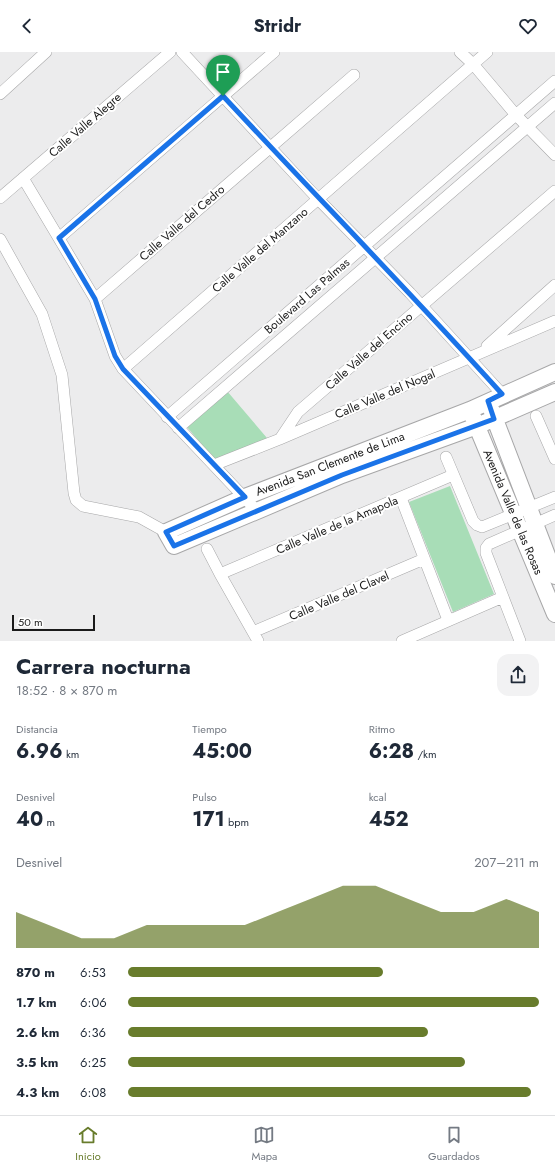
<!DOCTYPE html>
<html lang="es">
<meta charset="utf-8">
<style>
:root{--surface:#fff;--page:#f2f2f3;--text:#1f2937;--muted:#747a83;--line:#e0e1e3;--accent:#687c2c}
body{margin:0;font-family:Jost,sans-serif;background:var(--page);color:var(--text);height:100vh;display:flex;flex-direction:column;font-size:15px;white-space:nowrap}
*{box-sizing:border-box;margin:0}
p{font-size:13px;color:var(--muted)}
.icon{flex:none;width:22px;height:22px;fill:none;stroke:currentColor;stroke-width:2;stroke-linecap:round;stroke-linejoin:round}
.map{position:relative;height:589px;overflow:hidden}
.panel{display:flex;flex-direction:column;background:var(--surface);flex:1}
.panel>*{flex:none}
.scale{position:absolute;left:12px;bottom:10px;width:83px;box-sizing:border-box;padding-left:4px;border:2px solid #1a1a1a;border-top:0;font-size:11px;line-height:14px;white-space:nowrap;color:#1a1a1a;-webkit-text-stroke:3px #fff;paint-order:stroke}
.pin{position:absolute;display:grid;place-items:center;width:34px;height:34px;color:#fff;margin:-41px -17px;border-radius:50% 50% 50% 0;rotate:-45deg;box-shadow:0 0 4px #0007}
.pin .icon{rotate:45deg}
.round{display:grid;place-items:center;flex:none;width:42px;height:42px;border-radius:12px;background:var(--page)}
.head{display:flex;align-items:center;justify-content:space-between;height:68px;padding:0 16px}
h1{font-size:22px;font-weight:700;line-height:30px}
.metrics{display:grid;grid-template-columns:repeat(3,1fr);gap:6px;height:68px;padding:4px 16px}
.metrics div{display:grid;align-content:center}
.metrics b{font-size:20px;font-weight:700}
.metrics small{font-size:11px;font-weight:400}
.metrics p{font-size:11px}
.chart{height:112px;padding:8px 16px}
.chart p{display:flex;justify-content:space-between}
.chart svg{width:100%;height:72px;margin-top:4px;fill:var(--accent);opacity:.7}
ul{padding:0 16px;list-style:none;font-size:13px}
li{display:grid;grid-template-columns:64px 48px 1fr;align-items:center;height:30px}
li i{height:10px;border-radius:5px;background:var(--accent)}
header{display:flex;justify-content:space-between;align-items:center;height:52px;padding:0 16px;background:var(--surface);font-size:18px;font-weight:700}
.dock{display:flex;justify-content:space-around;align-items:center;height:56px;border-top:1px solid var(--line);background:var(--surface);font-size:11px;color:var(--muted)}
.dock a{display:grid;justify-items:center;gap:2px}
.dock .selected{color:var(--accent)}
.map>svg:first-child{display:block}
.green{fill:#a8ddb7}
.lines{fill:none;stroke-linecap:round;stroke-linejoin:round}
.street-casing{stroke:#a7a7a8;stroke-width:12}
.secondary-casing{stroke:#a7a7a8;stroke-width:18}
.street{stroke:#fff;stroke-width:11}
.secondary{stroke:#fff;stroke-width:16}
.route-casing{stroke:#fff;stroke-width:8}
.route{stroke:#1a73e8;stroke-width:5}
.labels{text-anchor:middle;stroke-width:4;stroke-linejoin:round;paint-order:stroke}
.street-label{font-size:12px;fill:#1a1a1a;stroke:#fff}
</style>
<header><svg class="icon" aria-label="back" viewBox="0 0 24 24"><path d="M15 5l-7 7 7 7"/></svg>Stridr<svg class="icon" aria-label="heart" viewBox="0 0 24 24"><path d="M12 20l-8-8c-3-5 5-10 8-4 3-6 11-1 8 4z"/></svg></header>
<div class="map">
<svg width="555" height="589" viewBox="0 0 555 589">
<rect width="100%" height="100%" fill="#ececed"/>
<path class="green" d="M 227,339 L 267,386 L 259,393 L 214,407 L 187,375 Z
M 450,434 L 494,542 L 453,560 L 409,450 Z"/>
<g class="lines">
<defs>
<path id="street" d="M 182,0 L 318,147 L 410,241 L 502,342
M 460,0 L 473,12 L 516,63 L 555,103
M 0,42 L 46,0
M 23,126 L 95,247 L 115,304 L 123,317 L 257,459
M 0,146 L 170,0
M 59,186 L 274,0
M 0,187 L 42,262 L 62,323 L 74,441 L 76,448 L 83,454 L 139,465 L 166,480
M 95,247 L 354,23
M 487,294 L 555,233
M 123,317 L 487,0
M 536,364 L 555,407
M 167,365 L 555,29
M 178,376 L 555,51
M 280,387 L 298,360 L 555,139
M 446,405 L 473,469 L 477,473 L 482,475 L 555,445
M 214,413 L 280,387 L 555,269
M 401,446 L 448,568
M 207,497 L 220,522 L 258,589
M 220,522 L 453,423
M 253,580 L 424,507
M 402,589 L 503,545
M 520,589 L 486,501 L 486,496 L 489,492 L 555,463"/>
<path id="secondary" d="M 555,320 L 470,358 L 245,445 L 166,480 L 174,494 L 342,423 L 477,374 L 555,340
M 491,357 L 555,524
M 473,365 L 555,562"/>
</defs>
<use href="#street" class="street-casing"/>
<use href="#secondary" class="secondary-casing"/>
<use href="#street" class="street"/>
<use href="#secondary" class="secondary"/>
</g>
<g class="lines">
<defs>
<path id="route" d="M 223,44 C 316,144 411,241 502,342 L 488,349 L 494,367 L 342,423 L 174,494 L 166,480 L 245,445 L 123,317 L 115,304 L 95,247 L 59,186 Z"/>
</defs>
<use href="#route" class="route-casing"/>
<use href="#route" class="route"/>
</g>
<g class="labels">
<g class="street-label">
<text transform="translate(85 73) rotate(-41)" y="4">Calle Valle Alegre</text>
<text transform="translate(182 171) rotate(-41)" y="4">Calle Valle del Cedro</text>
<text transform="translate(260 198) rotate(-41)" y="4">Calle Valle del Manzano</text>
<text transform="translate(307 244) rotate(-41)" y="4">Boulevard Las Palmas</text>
<text transform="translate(369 299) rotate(-41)" y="4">Calle Valle del Encino</text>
<text transform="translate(385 342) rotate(-23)" y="4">Calle Valle del Nogal</text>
<text transform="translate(330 412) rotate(-21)" y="4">Avenida San Clemente de Lima</text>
<text transform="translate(513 460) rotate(67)" y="4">Avenida Valle de las Rosas</text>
<text transform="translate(337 473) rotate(-23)" y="4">Calle Valle de la Amapola</text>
<text transform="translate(339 544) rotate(-23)" y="4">Calle Valle del Clavel</text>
</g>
</g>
</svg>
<div class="scale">50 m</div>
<div class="pin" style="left:223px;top:44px;background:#1e9e55"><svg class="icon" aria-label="arrive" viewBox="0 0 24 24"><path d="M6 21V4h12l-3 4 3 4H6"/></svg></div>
</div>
<section class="panel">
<div class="head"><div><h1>Carrera nocturna</h1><p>18:52 · 8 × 870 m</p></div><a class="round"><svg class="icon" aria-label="share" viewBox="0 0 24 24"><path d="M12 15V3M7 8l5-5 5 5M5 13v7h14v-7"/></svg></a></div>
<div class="metrics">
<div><p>Distancia</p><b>6.96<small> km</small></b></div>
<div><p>Tiempo</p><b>45:00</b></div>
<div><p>Ritmo</p><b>6:28<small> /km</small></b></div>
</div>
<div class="metrics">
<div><p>Desnivel</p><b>40<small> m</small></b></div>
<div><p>Pulso</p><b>171<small> bpm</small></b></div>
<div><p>kcal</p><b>452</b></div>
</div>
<div class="chart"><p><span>Desnivel</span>207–211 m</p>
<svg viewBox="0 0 160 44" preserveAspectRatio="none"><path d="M0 44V22L10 30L20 38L30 38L40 30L50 30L60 30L70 30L80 22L90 14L100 6L110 6L120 14L130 22L140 22L150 14L160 22V44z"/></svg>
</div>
<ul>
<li><b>870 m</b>6:53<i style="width:62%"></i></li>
<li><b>1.7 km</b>6:06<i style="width:100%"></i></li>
<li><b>2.6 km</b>6:36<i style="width:73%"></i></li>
<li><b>3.5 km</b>6:25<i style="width:82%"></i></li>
<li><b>4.3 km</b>6:08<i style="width:98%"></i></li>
</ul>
</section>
<nav class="dock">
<a class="selected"><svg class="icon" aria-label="home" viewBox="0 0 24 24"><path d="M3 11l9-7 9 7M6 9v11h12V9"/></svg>Inicio</a>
<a><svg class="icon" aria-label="map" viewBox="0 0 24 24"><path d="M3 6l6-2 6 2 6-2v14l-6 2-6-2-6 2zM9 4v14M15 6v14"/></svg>Mapa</a>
<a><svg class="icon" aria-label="saved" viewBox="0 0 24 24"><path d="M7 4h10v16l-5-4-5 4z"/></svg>Guardados</a>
</nav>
